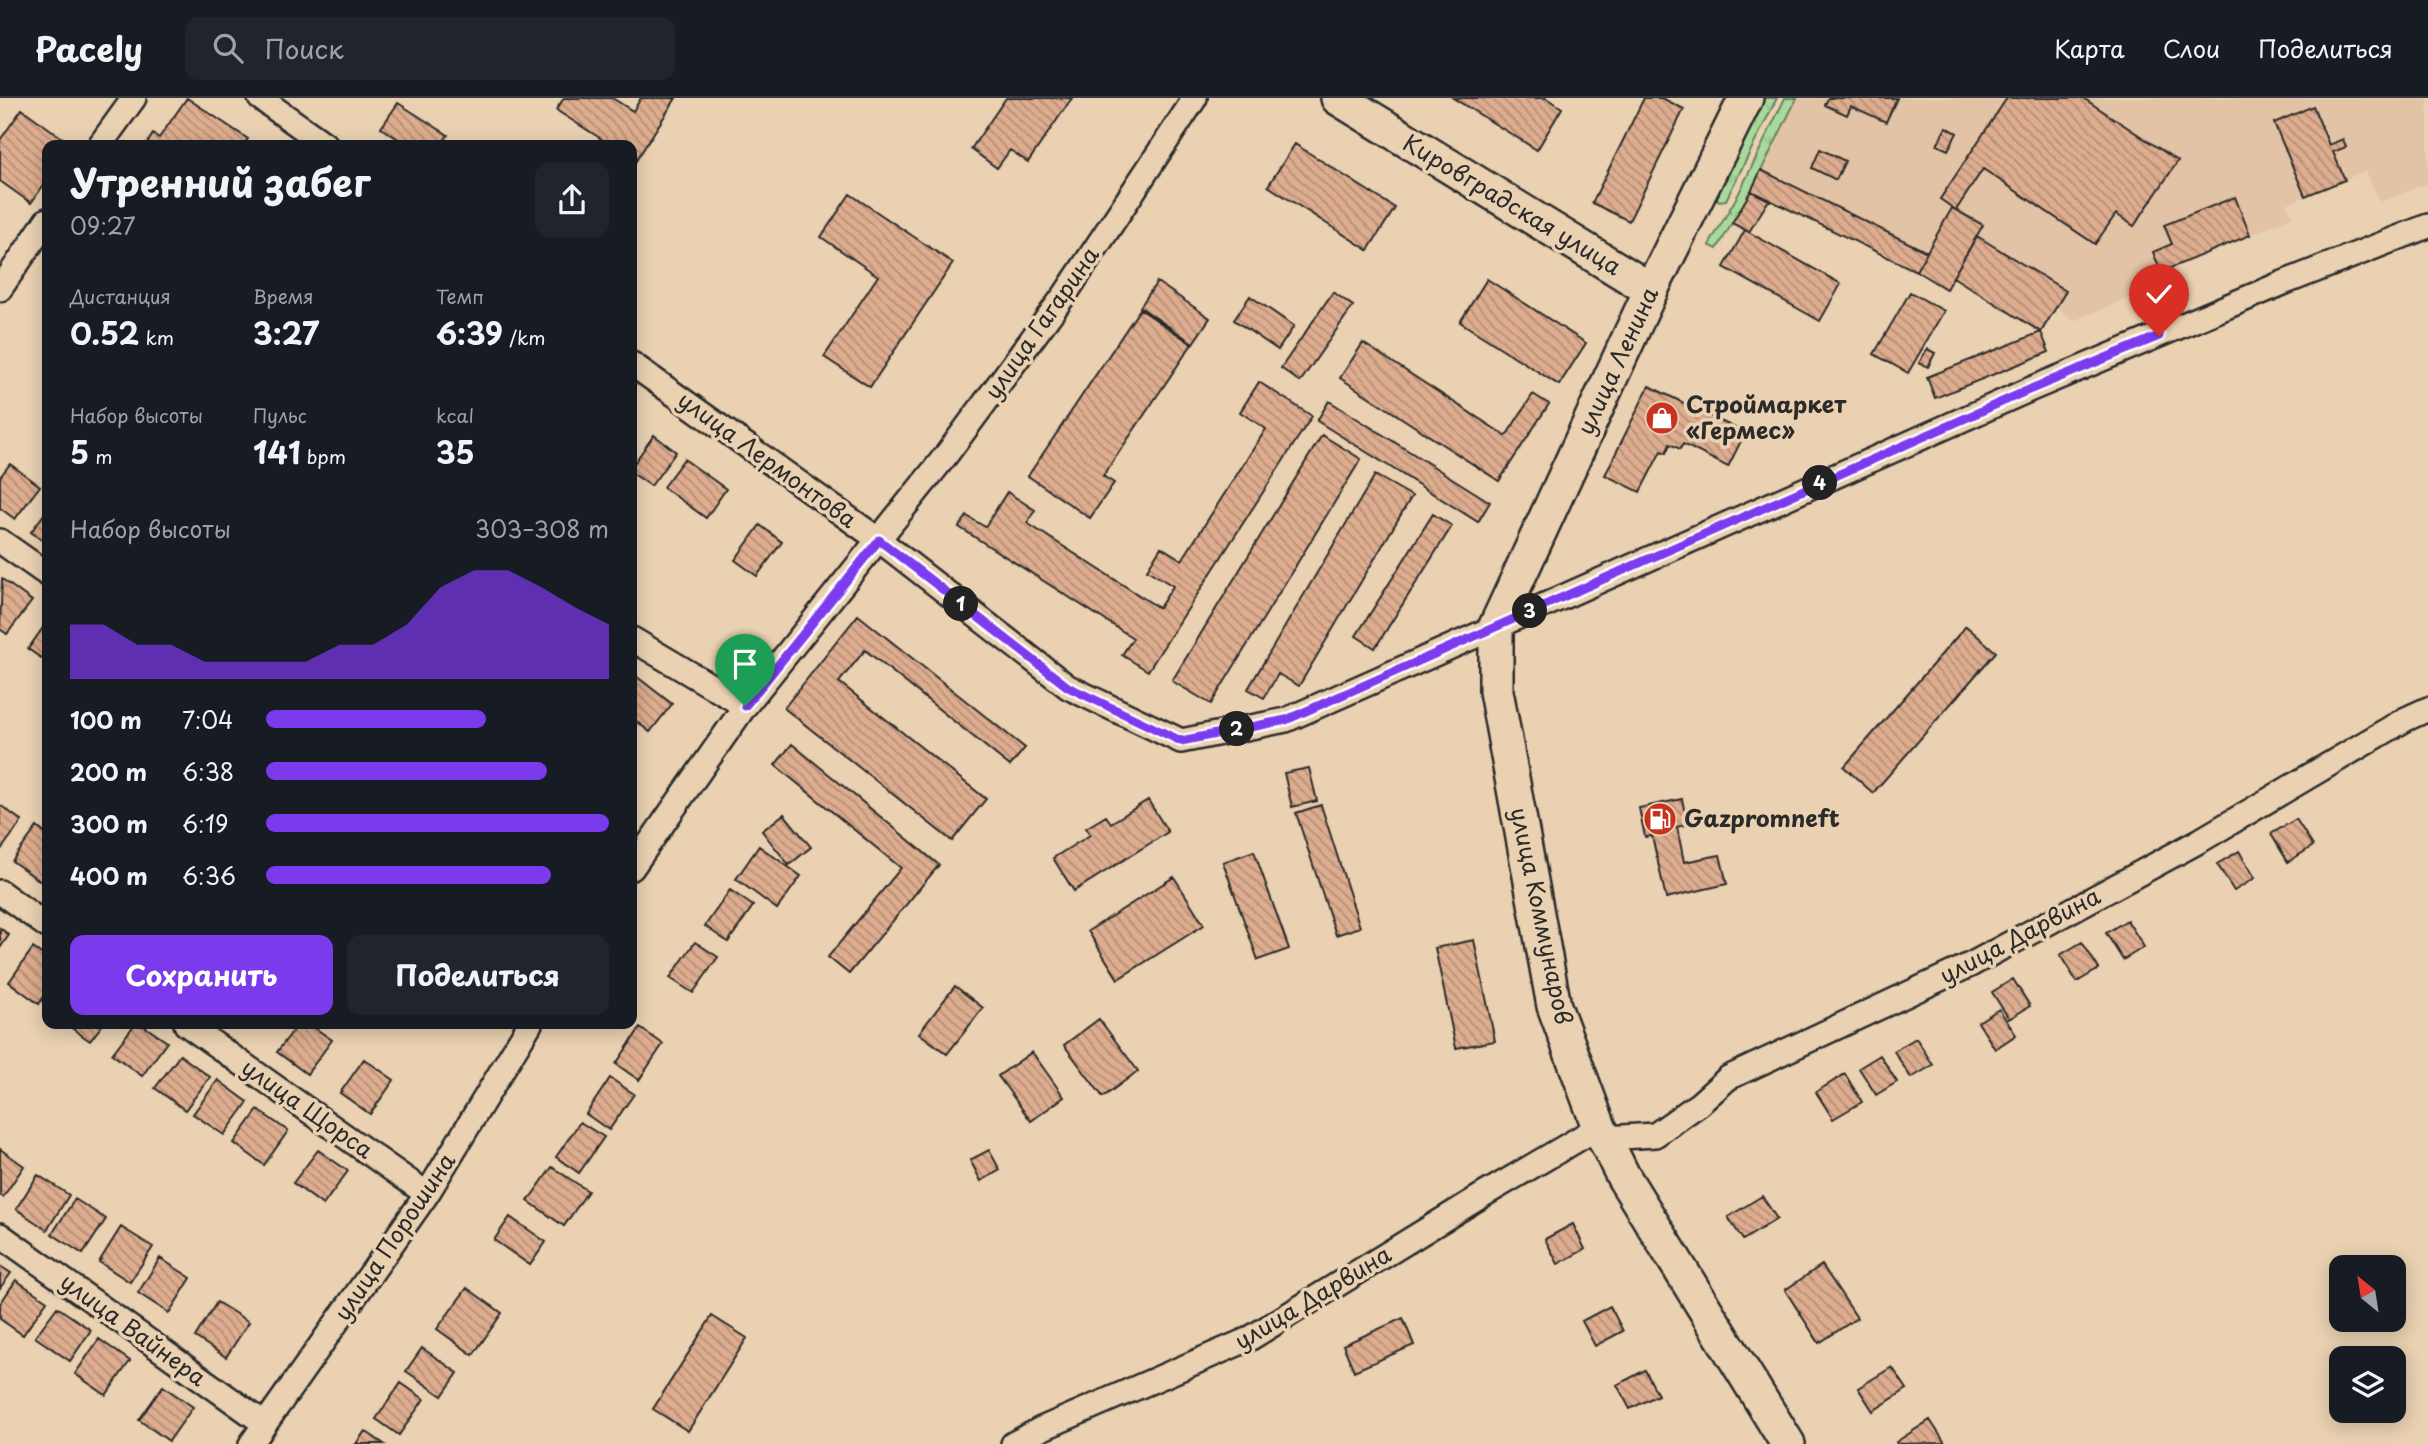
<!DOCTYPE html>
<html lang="ru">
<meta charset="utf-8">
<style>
:root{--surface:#171b24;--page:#20242c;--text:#f1f3f6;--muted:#9ea1a6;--line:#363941;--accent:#7c3aed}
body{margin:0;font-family:"Playpen Sans",sans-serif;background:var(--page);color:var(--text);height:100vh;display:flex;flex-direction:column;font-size:26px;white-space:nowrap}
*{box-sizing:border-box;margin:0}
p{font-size:23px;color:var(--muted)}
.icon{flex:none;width:38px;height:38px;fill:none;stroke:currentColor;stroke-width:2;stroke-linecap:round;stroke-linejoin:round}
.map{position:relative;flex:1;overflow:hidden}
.details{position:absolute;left:42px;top:42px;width:595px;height:889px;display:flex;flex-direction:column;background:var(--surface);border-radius:14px;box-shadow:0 4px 18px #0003}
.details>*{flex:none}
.needle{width:46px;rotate:330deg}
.tools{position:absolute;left:2329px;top:1157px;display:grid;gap:14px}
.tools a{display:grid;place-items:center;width:77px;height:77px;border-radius:14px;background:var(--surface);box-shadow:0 4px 18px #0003;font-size:35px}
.pin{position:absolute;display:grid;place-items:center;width:60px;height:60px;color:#fff;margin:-72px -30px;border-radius:50% 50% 50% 0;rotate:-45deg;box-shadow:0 0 7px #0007}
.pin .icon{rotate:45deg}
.km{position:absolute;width:35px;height:35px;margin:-18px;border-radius:50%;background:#222;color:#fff;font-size:19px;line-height:35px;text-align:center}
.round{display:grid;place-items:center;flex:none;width:74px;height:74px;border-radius:14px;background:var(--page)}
.summary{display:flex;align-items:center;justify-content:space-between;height:119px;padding:0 28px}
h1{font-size:38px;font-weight:700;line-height:52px}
.metrics{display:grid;grid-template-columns:repeat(3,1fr);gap:10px;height:119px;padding:7px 28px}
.metrics div{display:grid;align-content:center}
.metrics b{font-size:30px;font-weight:700}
.metrics small{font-size:19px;font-weight:400}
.metrics p{font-size:19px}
.chart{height:196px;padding:14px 28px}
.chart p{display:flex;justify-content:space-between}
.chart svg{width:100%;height:126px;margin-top:7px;fill:var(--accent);opacity:.7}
.action{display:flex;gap:14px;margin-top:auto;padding:14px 28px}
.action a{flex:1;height:80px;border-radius:14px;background:var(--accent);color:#fff;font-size:28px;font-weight:700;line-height:80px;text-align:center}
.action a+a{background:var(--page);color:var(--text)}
ul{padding:0 28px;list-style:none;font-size:23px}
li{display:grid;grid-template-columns:112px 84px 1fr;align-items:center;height:52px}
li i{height:18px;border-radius:9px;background:var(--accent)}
header{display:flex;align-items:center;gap:42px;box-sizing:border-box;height:98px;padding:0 35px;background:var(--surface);border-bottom:2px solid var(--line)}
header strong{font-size:33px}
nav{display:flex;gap:38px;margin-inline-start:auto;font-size:24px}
.search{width:490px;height:63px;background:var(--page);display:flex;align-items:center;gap:18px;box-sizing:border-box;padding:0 24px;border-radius:14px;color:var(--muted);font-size:26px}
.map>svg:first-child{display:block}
.built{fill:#e2c3a5}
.grass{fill:url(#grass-tufts);stroke:#698263;stroke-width:2}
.building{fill:url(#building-back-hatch);stroke:#2b2b2b;stroke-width:2}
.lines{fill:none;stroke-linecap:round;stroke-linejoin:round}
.minor-casing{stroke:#2b2b2b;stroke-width:28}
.secondary-casing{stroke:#2b2b2b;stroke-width:38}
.minor{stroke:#e9d1b1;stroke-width:23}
.secondary{stroke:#e9d1b1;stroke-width:33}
.route-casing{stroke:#fff;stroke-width:14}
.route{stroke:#7c3aed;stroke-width:9}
.labels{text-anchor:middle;stroke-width:7;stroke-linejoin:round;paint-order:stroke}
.street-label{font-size:23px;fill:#2b2b2b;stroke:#e9d1b1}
.poi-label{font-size:23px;font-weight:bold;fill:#2b2b2b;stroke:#e9d1b1;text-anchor:start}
</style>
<header>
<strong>Pacely</strong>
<div class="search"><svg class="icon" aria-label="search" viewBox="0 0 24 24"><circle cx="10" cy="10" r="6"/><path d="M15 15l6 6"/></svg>Поиск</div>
<nav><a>Карта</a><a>Слои</a><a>Поделиться</a></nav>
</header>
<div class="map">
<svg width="2428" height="1346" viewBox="0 0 2428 1346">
<defs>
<pattern id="grass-tufts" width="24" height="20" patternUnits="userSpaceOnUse" patternTransform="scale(1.75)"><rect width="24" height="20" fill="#a7da9b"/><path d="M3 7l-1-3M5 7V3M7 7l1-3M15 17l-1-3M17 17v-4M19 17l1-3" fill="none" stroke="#90bb86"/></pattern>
<pattern id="building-back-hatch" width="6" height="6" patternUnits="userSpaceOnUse" patternTransform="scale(1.75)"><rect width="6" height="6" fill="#dead8f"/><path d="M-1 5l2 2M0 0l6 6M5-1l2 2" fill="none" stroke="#b48d75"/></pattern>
</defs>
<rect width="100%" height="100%" fill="#e9d1b1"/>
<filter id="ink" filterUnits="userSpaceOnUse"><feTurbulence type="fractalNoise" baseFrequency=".0143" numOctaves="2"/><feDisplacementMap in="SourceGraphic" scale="14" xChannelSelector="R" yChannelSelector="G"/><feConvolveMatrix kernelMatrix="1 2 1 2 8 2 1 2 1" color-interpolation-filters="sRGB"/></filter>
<g filter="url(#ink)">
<path class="built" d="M 1797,0 L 2428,0 L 2428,85 L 2380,104 L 2365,73 L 2287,106 L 2292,119 L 2161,174 L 2155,189 L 2073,223 L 2056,209 L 2065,193 L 1977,138 L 1983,127 L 1953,110 L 1927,154 L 1761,72 Z"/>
<path class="grass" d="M 1762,0 L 1777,0 L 1726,102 L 1719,103 L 1715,97 Z
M 1785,0 L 1797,0 L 1751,93 L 1717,151 L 1709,147 L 1739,95 Z"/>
<path class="building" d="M 187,0 L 248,41 L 243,47 L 146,47 L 153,36 L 159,40 Z
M 564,0 L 612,0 L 633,13 L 641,0 L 676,0 L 632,69 L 632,47 L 611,47 L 556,12 Z
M 1006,0 L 1072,0 L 1028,64 L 1010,52 L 997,70 L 971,51 Z
M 1453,0 L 1546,0 L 1562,10 L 1537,52 Z
M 1644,0 L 1662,0 L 1684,11 L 1629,123 L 1592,105 Z
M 1828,0 L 1897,0 L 1886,24 L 1851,8 L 1847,17 L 1825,7 Z
M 2007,0 L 2083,0 L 2178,63 L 2134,128 L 2116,116 L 2095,146 L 1983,71 L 1956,112 L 1940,101 Z
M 398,5 L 448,37 L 441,47 L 408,47 L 381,30 Z
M 2313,8 L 2329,47 L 2343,41 L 2346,49 L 2333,54 L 2345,82 L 2305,98 L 2274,25 Z
M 22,11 L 72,47 L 47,47 L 47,82 L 31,105 L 0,83 L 0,42 Z
M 1946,29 L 1957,35 L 1948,52 L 1937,47 Z
M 1295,46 L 1395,110 L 1368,152 L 1268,88 Z
M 1820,51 L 1845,63 L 1836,82 L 1812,70 Z
M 1761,72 L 1927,154 L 1916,173 L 1751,93 Z
M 1751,93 L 1769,102 L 1749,134 L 1732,125 Z
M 850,96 L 953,165 L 870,289 L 824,259 L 878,178 L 821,139 Z
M 2235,99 L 2250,137 L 2161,174 L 2153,154 L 2172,146 L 2164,127 Z
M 1952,110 L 1983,127 L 1946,191 L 1916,173 Z
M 1745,132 L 1841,186 L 1820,223 L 1724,169 Z
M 1977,138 L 2066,193 L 2041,234 L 1953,179 Z
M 1487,181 L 1586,245 L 1559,287 L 1460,224 Z
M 1157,184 L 1210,220 L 1193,245 L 1140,209 Z
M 1333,194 L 1353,208 L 1300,284 L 1281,270 Z
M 1910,194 L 1944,213 L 1908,275 L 1874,256 Z
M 1250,198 L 1294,228 L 1278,252 L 1234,222 Z
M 1140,211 L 1192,246 L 1103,378 L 1114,385 L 1090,420 L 1028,378 Z
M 2041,234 L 2049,254 L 1935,300 L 1927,279 Z
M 1363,245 L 1506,338 L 1533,296 L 1549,306 L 1499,383 L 1340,280 Z
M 1927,251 L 1935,255 L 1928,269 L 1919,265 Z
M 1259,284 L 1312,318 L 1148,573 L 1122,557 L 1133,540 L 959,429 L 967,418 L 985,429 L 1007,394 L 1035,412 L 1027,425 L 1159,510 L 1173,488 L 1147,472 L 1161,449 L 1182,462 L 1266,331 L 1240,314 Z
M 1649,288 L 1745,335 L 1728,369 L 1683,346 L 1680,351 L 1670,346 L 1666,355 L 1661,353 L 1640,394 L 1605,377 Z
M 1329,303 L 1490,404 L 1478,424 L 1317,323 Z
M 654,337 L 676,354 L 651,388 L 632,375 L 632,368 Z
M 1322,337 L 1361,361 L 1211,606 L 1172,583 Z
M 684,361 L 726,391 L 706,420 L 663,389 Z
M 10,366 L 40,388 L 15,421 L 0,410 L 0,379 Z
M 1375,377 L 1412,398 L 1299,588 L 1278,576 L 1264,600 L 1248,591 Z
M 47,412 L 47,446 L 31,434 Z
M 1433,416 L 1452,428 L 1375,550 L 1356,538 Z
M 760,427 L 782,444 L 757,478 L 735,462 Z
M 2,481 L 32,503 L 7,536 L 0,531 Z
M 858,517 L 1025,650 L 1010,668 L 865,552 L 839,584 L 986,701 L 952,743 L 784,610 Z
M 47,524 L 47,564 L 28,551 Z
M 1966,528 L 1996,554 L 1873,695 L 1844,669 Z
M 632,575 L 672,606 L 650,634 L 632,620 Z
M 792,646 L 939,767 L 849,876 L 828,859 L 901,770 L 775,667 Z
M 1309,670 L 1317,703 L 1292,709 L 1284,675 Z
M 1682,701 L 1687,726 L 1677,729 L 1684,764 L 1720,757 L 1727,786 L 1666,800 L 1652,738 L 1645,739 L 1639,710 Z
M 1148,702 L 1168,734 L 1074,793 L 1053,760 L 1090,737 L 1086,730 L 1106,718 L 1111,725 Z
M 0,707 L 22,723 L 0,753 Z
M 1321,707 L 1360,829 L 1336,837 L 1296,715 Z
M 784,716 L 811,749 L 789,767 L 762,733 Z
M 2296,721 L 2313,748 L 2288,764 L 2271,736 Z
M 37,729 L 47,737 L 47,779 L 43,785 L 12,763 Z
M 759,748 L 801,778 L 777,811 L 736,781 Z
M 1254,753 L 1289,851 L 1258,862 L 1223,764 Z
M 2239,753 L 2255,780 L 2234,793 L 2217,766 Z
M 1174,779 L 1204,827 L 1118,881 L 1088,833 Z
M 730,792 L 753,808 L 728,844 L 705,828 Z
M 2127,822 L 2144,849 L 2123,862 L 2106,835 Z
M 0,830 L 9,837 L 0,850 Z
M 1474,842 L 1495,943 L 1456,950 L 1435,850 Z
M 695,844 L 718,859 L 693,895 L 670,880 Z
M 2082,844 L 2099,871 L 2077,884 L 2060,857 Z
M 33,850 L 47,860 L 47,894 L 39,906 L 9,884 Z
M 2013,881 L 2030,908 L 2009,921 L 1992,894 Z
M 955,888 L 983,910 L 947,956 L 919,935 Z
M 1999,911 L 2016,937 L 1995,951 L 1978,924 Z
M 1099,921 L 1138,973 L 1103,999 L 1064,947 Z
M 66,926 L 103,926 L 90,943 Z
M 135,926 L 141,926 L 167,944 L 142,978 L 112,956 Z
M 298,926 L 309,926 L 332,942 L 307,976 L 277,954 Z
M 640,930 L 663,946 L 639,982 L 616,966 Z
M 1916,940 L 1933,967 L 1911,980 L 1894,953 Z
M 1032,954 L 1064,999 L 1031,1023 L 998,978 Z
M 180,957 L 210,979 L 185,1012 L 155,990 Z
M 1880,957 L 1897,984 L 1876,997 L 1859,970 Z
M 364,961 L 394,982 L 370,1016 L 340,995 Z
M 1845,976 L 1862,1004 L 1833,1021 L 1816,994 Z
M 610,980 L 634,996 L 609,1032 L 586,1016 Z
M 218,982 L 248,1004 L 224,1037 L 193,1016 Z
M 258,1012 L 288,1033 L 264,1067 L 234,1045 Z
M 580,1024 L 604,1039 L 579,1075 L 556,1059 Z
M 0,1051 L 24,1068 L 3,1099 L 0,1097 Z
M 318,1052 L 348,1073 L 323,1107 L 293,1085 Z
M 989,1052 L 1000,1072 L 981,1083 L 970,1062 Z
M 552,1069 L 588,1093 L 564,1128 L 528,1103 Z
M 38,1077 L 69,1097 L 47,1132 L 16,1111 Z
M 1762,1098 L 1777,1121 L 1743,1142 L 1728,1119 Z
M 75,1101 L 106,1121 L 83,1156 L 52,1136 Z
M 510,1119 L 546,1144 L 530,1167 L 494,1142 Z
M 1573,1126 L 1585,1151 L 1558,1166 L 1545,1141 Z
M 121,1129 L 153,1149 L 130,1184 L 99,1164 Z
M 160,1160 L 191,1180 L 169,1215 L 138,1195 Z
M 1822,1167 L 1857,1220 L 1819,1245 L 1785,1192 Z
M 0,1168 L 11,1175 L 0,1190 Z
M 16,1182 L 47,1203 L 23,1237 L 0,1221 L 0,1206 Z
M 467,1190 L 502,1215 L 473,1257 L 437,1231 Z
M 217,1204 L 249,1224 L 226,1259 L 195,1239 Z
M 1610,1208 L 1623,1233 L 1595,1248 L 1582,1223 Z
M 57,1209 L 91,1232 L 70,1263 L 35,1239 Z
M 712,1218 L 747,1240 L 688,1333 L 653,1311 Z
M 1403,1220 L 1414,1247 L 1354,1273 L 1343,1247 Z
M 99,1241 L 130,1263 L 106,1297 L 75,1276 Z
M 422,1250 L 458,1275 L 442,1298 L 406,1273 Z
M 1892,1269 L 1907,1291 L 1873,1313 L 1858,1290 Z
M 1645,1272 L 1658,1297 L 1630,1311 L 1617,1287 Z
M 401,1285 L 424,1301 L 399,1337 L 376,1321 Z
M 163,1288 L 193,1309 L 169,1343 L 139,1322 Z
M 1930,1322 L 1945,1345 L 1897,1346 L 1896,1344 Z
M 365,1333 L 384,1346 L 356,1346 Z"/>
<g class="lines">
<defs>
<path id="minor" d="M 260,0 L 326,47
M 100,47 L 134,0
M 0,191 L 47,122
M 632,266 L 879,442 L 1068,589 L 1181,643 L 1286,622 L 2031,291 L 2283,185 L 2428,128
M 0,443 L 47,476
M 632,541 L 745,608
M 632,770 L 745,608 L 947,356 L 1066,195 L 1195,0
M 0,794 L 47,828
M 186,926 L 427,1096
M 1605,1040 L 1655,1037 L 1699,1006 L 1728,980 L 1972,866 L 2201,742 L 2406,621 L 2428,611
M 0,1137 L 265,1326
M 251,1346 L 427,1096 L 530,926
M 1013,1346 L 1041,1331 L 1249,1241 L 1483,1097 L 1599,1029"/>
<path id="secondary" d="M 1338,0 L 1651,192
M 1746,0 L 1651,192 L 1496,528 L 1496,593 L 1554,908 L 1599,1029 L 1623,1078 L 1788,1346"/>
</defs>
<use href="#minor" class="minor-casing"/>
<use href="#secondary" class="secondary-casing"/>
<use href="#minor" class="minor"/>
<use href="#secondary" class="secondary"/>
</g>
</g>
<g class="lines" filter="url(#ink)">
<defs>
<path id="route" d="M 745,608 L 879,442 L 1068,589 L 1181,643 L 1286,622 L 2031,291 L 2159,238"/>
</defs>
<use href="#route" class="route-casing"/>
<use href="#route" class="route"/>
</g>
<defs>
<symbol id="shop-disc" viewBox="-11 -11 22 22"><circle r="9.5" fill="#c8321e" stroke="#e9d1b1"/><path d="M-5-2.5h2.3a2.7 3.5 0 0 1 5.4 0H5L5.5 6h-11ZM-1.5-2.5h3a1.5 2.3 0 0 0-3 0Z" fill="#fff"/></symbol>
<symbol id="fuel-disc" viewBox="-11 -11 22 22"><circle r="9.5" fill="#c8321e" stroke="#e9d1b1"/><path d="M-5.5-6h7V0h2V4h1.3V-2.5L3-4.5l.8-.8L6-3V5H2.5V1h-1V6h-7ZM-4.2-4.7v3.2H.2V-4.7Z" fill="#fff"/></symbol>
</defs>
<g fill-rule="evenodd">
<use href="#shop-disc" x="1643" y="301" width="38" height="38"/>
<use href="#fuel-disc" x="1641" y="702" width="38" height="38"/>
</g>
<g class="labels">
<g class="street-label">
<text transform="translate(1512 107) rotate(31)" y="8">Кировградская улица</text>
<text transform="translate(1042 225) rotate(-55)" y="8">улица Гагарина</text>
<text transform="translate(1618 263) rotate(-65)" y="8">улица Ленина</text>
<text transform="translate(767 362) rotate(36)" y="8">улица Лермонтова</text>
<text transform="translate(1541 818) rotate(78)" y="8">улица Коммунаров</text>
<text transform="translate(2020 838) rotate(-28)" y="8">улица Дарвина</text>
<text transform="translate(307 1011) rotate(35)" y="8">улица Щорса</text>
<text transform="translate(395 1139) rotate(-56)" y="8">улица Порошина</text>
<text transform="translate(1313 1200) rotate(-31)" y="8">улица Дарвина</text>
<text transform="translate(133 1232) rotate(36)" y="8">улица Вайнера</text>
</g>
<g class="poi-label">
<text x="1686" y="315">Строймаркет<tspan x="1686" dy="26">«Гермес»</tspan></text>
<text x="1684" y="729">Gazpromneft</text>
</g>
</g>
</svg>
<div class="tools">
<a><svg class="needle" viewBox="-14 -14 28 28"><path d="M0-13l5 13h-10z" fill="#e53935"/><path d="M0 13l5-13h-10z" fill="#9ea1a6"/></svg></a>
<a><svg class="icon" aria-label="layers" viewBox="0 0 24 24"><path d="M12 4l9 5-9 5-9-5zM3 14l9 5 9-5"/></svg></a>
</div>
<div class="pin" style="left:745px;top:608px;background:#1e9e55"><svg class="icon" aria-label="arrive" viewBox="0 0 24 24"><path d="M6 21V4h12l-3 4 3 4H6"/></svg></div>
<div class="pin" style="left:2159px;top:238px;background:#d93025"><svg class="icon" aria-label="check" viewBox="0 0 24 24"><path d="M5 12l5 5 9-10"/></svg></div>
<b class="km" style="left:961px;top:506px">1</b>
<b class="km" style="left:1237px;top:631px">2</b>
<b class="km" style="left:1530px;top:513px">3</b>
<b class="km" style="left:1820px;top:385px">4</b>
<section class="details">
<div class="summary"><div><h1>Утренний забег</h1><p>09:27</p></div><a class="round"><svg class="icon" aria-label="share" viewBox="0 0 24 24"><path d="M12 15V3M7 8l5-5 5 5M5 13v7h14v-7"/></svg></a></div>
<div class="metrics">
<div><p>Дистанция</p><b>0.52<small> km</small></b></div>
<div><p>Время</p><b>3:27</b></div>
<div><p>Темп</p><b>6:39<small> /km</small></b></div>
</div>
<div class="metrics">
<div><p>Набор высоты</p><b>5<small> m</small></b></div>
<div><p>Пульс</p><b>141<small> bpm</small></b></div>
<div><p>kcal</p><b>35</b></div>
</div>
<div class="chart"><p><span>Набор высоты</span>303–308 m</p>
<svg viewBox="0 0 160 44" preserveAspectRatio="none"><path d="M0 44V25L10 25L20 32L30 32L40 38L50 38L60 38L70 38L80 32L90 32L100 25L110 12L120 6L130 6L140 12L150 19L160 25V44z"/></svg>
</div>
<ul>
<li><b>100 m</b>7:04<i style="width:64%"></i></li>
<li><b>200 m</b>6:38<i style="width:82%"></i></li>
<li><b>300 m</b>6:19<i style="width:100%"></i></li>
<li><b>400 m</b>6:36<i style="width:83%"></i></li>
</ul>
<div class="action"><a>Сохранить</a><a>Поделиться</a></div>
</section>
</div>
